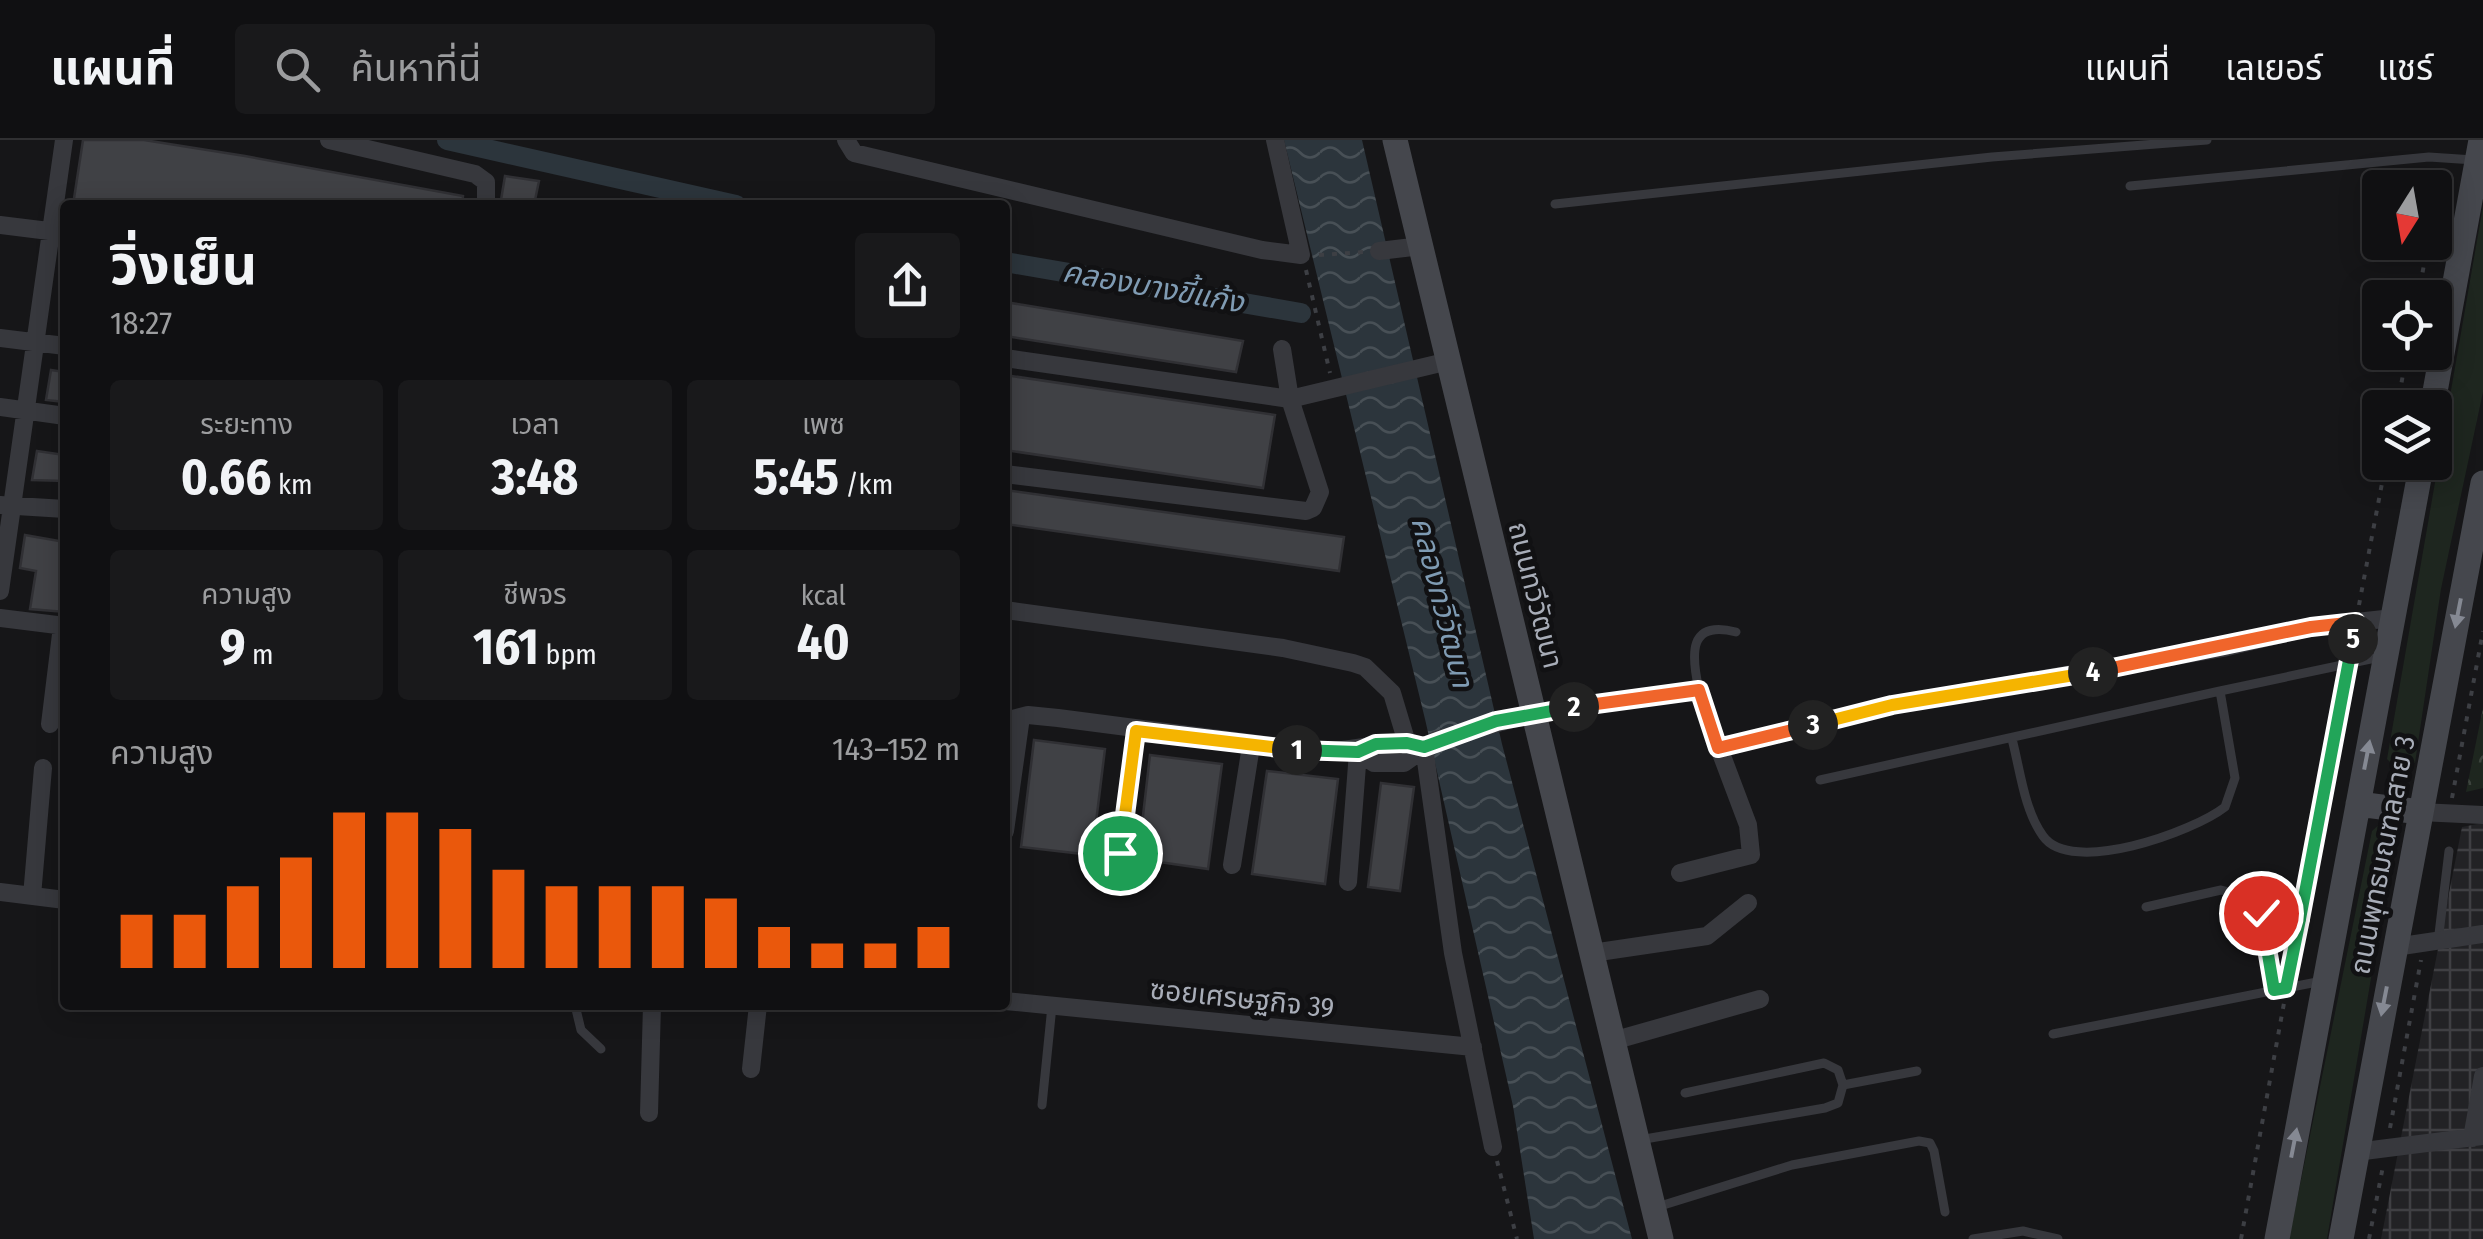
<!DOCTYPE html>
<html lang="th">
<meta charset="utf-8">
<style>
:root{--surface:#101012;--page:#19191b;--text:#f1f3f6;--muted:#9c9d9f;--line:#303032;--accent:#ea580c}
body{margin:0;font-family:"Fira Sans Condensed","Noto Sans Thai",sans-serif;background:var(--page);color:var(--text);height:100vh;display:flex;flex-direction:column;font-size:38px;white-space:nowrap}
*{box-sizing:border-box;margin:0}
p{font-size:32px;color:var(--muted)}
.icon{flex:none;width:55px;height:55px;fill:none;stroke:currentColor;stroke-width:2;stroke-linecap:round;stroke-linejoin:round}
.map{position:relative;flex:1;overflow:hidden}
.side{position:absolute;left:60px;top:60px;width:950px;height:810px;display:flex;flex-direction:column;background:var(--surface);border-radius:10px;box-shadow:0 5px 25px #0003,0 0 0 2px var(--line)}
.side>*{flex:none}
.needle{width:65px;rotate:191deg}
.tools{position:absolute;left:2362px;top:30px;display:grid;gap:20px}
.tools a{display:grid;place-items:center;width:90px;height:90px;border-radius:10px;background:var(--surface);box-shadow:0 5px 25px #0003,0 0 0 2px var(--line);font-size:50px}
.pin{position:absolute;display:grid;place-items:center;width:85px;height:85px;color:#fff;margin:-42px;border:5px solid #fff;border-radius:50%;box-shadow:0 2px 10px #0007}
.km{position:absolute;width:50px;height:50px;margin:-25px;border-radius:50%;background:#222;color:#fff;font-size:28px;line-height:50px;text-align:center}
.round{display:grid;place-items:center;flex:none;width:105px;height:105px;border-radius:10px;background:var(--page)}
.overview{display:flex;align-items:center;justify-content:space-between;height:170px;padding:0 50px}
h1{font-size:55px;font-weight:700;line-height:75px}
.figures{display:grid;grid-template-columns:repeat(3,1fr);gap:15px;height:170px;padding:10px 50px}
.figures div{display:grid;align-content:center;border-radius:10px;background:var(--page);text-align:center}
.figures b{font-size:50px;font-weight:700}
.figures small{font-size:28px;font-weight:400}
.figures p{font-size:28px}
.chart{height:280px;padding:20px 50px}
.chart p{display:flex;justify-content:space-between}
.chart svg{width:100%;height:180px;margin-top:10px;stroke:var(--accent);stroke-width:6}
header{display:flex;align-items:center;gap:60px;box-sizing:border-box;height:140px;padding:0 50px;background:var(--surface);border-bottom:2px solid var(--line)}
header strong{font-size:48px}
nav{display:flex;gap:55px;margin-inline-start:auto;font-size:35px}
.search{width:700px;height:90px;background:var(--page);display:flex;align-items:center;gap:25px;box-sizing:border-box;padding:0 35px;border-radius:10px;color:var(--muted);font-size:38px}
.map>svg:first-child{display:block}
.industrial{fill:url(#industrial-grid)}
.grass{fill:#1e261f}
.forest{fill:url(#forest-crowns)}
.water{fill:url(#water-waves)}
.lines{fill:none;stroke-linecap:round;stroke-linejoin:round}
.canal{stroke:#2c353c;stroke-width:20}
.building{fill:#404145;stroke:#303034;stroke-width:2.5}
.path{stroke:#3d3f44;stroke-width:4;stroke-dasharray:5 8;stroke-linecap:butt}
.lane{stroke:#37383d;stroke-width:9}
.street{stroke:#37383d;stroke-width:18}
.secondary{stroke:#45474d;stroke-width:25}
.oneway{fill:#858993}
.split-1-casing{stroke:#fff;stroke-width:20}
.split-2-casing{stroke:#fff;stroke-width:20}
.split-3-casing{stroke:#fff;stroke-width:20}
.split-4-casing{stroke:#fff;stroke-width:20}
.split-5-casing{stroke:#fff;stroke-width:20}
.split-6-casing{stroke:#fff;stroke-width:20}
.split-7-casing{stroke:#fff;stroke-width:20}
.split-1{stroke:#f5b400;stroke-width:12}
.split-2{stroke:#22a559;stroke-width:12}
.split-3{stroke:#f0652b;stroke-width:12}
.split-4{stroke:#f5b400;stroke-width:12}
.split-5{stroke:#f0652b;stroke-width:12}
.split-6{stroke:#22a559;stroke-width:12}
.split-7{stroke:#22a559;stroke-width:12}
.labels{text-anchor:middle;stroke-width:9;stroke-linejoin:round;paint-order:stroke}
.street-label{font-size:28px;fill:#a8adb8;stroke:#111113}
.water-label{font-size:30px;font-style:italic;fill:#7f9bb3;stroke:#111113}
</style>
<header>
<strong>แผนที่</strong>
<div class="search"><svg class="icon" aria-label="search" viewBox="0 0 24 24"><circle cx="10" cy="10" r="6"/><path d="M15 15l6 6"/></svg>ค้นหาที่นี่</div>
<nav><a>แผนที่</a><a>เลเยอร์</a><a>แชร์</a></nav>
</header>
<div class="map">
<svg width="2483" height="1099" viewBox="0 0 2483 1099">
<defs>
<pattern id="industrial-grid" width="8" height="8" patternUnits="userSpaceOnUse" patternTransform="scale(2.5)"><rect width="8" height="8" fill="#222225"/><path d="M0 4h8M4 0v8" fill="none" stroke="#3f3f43"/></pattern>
<pattern id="forest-crowns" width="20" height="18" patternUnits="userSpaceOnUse" patternTransform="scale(2.5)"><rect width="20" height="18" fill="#1e261f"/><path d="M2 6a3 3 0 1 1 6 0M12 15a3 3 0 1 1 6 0" fill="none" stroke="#3c433d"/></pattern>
<pattern id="water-waves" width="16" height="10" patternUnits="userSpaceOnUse" patternTransform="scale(2.5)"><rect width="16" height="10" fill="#2c353c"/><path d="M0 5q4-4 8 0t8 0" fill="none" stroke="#485056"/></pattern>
</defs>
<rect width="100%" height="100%" fill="#161618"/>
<path class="industrial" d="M 2483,683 L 2483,1099 L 2381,1099 L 2462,687 Z"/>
<path class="grass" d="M 2483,66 L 2483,252 L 2441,449 L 2415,623 L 2393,625 L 2387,619 Z
M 2382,682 L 2391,684 L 2394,702 L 2327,1099 L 2289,1099 L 2372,691 Z"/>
<path class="forest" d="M 2483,568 L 2483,648 L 2466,652 Z"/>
<path class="water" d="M 1284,0 L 1362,0 L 1502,604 L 1632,1099 L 1534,1099 L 1513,966 L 1425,579 Z"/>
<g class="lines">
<path class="canal" d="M 447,0 L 736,65
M 1005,122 L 1301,173"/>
</g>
<path class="building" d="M 83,0 L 144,0 L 245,16 L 463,56 L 462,65 L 73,65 Z
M 505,36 L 539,41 L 534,65 L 501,60 Z
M 1005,162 L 1243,201 L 1236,232 L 1005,196 Z
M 51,230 L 65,232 L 65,262 L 46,260 Z
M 1005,235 L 1275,275 L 1263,348 L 1005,310 Z
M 37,311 L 65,315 L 65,341 L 32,340 Z
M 1005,350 L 1344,397 L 1339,431 L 1005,384 Z
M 25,395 L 65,402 L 65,472 L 30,469 L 36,431 L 20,428 Z
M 1034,600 L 1105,609 L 1092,715 L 1021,707 Z
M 1150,615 L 1222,624 L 1208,729 L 1138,719 Z
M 1267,631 L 1338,639 L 1325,744 L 1252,734 Z
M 1381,643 L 1414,647 L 1400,751 L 1368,747 Z"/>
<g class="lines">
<path class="path" d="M 2435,67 L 2442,32
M 1319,115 L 1364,112
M 1306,130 L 1330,233
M 2418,158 L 2428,102
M 2397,268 L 2407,212
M 2359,465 L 2386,322
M 2452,658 L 2483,491
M 2289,834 L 2345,538
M 2390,988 L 2421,820
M 1497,1021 L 1517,1099
M 2241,1099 L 2284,863
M 2369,1099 L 2383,1026"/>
<path class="lane" d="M 2130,46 L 2429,17 L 2474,20
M 1555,64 L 1992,17 L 2207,0
M 1699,550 C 1691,514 1688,480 1736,492
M 1537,573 L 1699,550 L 1719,608
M 2012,599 C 2020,629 2024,670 2043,696 C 2071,736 2193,692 2225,667 L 2235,638 L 2220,551 L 2380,517
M 1820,640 L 2220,551
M 2146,767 L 2221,750 L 2254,758 L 2261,773 L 2274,851
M 2438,802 L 2449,711
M 575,865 L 581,890 L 601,909
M 2053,894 L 2322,841
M 1843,945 L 1917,931
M 1042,965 L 1052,866
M 1639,1000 L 1825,968 L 1838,963 L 1843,945 L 1838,930 L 1824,923 L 1685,953
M 1657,1067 L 1792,1025 L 1919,1001 L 1930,1003 L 1934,1011 L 1945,1072
M 1973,1099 L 2023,1091 L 2058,1099"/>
<path class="street" d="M 329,0 L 475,34 L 486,42 L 486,65
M 846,0 L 854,13 L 1262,110 L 1301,115 L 1275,0
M 0,85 L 65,93
M 1379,111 L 1421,106
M 0,198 L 65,206
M 1005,218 L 1290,259 L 1449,221
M 0,267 L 65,276
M 1005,334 L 1306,371 L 1313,368 L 1320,352 L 1290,259 L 1282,209
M 0,365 L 65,369
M 0,451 L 64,0
M 1005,470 L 1283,508 L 1353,523 L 1365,527 L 1392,553 L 1407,603
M 0,478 L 65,486
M 1005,581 L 1028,575 L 1058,578 L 1319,612 C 1355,612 1388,597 1424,607
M 50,584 L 62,486
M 1424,607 L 1453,813 L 1493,1007
M 1358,612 L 1374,623 L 1404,623 L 1436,600 L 1534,573
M 2420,672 L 2483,675
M 1005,691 L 1021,577
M 1120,713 L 1136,591
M 1232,725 L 1251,606
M 1680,733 L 1751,715 L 1748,685 L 1719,608 L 1892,565 L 2223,508 L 2311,487 L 2393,478
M 1348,742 L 1358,612
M 0,752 L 65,760
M 32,756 L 43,628
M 2395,807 L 2483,794
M 1592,813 L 1707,796 L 1748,763
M 1005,861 L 1473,907
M 1616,900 L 1760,859
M 751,929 L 758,865
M 649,973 L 652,865
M 2472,998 L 2483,936
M 2356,1012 L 2483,996"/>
<path class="secondary" d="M 1395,0 L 1661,1099
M 2432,268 L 2481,0
M 2358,664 L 2420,672
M 2277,1099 L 2422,322
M 2341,1099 L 2483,343"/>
</g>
<defs><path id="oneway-solid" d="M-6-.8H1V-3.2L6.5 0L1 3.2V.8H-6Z" transform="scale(2.5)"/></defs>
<g class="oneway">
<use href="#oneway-solid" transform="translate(2458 473) rotate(101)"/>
<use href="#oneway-solid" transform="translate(2367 615) rotate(-79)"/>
<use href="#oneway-solid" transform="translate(2384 861) rotate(101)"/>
<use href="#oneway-solid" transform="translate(2294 1003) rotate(-79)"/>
</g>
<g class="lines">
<defs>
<path id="split-1" d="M 1120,713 L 1136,591 L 1297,610"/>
<path id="split-2" d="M 1297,610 L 1358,612 L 1376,604 L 1407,603 L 1424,607 L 1496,581 L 1574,567"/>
<path id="split-3" d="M 1574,567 L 1699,550 L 1718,608 L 1813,585"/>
<path id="split-4" d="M 1813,585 L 1892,565 L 2093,532"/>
<path id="split-5" d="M 2093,532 L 2311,487 L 2356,482 L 2353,499"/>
<path id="split-6" d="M 2300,779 L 2353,499"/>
<path id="split-7" d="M 2261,773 L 2274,850 L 2286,848 L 2300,779"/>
</defs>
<use href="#split-1" class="split-1-casing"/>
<use href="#split-2" class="split-2-casing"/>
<use href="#split-3" class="split-3-casing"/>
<use href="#split-4" class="split-4-casing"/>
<use href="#split-5" class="split-5-casing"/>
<use href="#split-6" class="split-6-casing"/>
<use href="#split-7" class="split-7-casing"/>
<use href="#split-1" class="split-1"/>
<use href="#split-2" class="split-2"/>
<use href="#split-3" class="split-3"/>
<use href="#split-4" class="split-4"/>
<use href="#split-5" class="split-5"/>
<use href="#split-6" class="split-6"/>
<use href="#split-7" class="split-7"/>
</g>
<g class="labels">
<g class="street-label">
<text transform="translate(1536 455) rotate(76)" y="10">ถนนทวีวัฒนา</text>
<text transform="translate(2382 715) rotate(-79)" y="10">ถนนพุทธมณฑลสาย 3</text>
<text transform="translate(1242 858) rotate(6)" y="10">ซอยเศรษฐกิจ 39</text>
</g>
<g class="water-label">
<text transform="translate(1153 147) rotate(10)" y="10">คลองบางขี้แก้ง</text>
<text transform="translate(1442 462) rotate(76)" y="10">คลองทวีวัฒนา</text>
</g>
</g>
</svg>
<div class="tools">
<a><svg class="needle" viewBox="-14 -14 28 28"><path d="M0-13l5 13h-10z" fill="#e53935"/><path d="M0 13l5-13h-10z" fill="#9c9d9f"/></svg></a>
<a><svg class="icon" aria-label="locate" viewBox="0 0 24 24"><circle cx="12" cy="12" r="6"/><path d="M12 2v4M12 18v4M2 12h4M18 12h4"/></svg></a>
<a><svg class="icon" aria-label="layers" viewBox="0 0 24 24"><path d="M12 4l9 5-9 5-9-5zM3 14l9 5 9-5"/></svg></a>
</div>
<div class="pin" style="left:1120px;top:713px;background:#1e9e55"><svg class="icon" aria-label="arrive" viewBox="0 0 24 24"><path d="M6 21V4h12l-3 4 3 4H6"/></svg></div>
<div class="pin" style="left:2261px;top:773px;background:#d93025"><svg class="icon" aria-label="check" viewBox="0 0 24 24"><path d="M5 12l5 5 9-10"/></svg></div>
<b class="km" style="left:1297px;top:610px">1</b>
<b class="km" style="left:1574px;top:567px">2</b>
<b class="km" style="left:1813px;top:585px">3</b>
<b class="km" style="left:2093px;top:532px">4</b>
<b class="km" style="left:2353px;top:499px">5</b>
<section class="side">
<div class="overview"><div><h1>วิ่งเย็น</h1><p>18:27</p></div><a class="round"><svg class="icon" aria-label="share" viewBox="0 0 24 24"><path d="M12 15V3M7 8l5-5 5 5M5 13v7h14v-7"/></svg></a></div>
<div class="figures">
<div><p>ระยะทาง</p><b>0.66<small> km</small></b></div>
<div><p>เวลา</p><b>3:48</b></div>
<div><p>เพซ</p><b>5:45<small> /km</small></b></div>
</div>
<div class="figures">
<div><p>ความสูง</p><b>9<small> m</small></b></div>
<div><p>ชีพจร</p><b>161<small> bpm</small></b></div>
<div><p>kcal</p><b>40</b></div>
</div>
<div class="chart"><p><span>ความสูง</span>143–152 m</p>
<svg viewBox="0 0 160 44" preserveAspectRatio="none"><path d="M5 44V31M15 44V31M25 44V24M35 44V17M45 44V6M55 44V6M65 44V10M75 44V20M85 44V24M95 44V24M105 44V24M115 44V27M125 44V34M135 44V38M145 44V38M155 44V34"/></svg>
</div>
</section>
</div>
